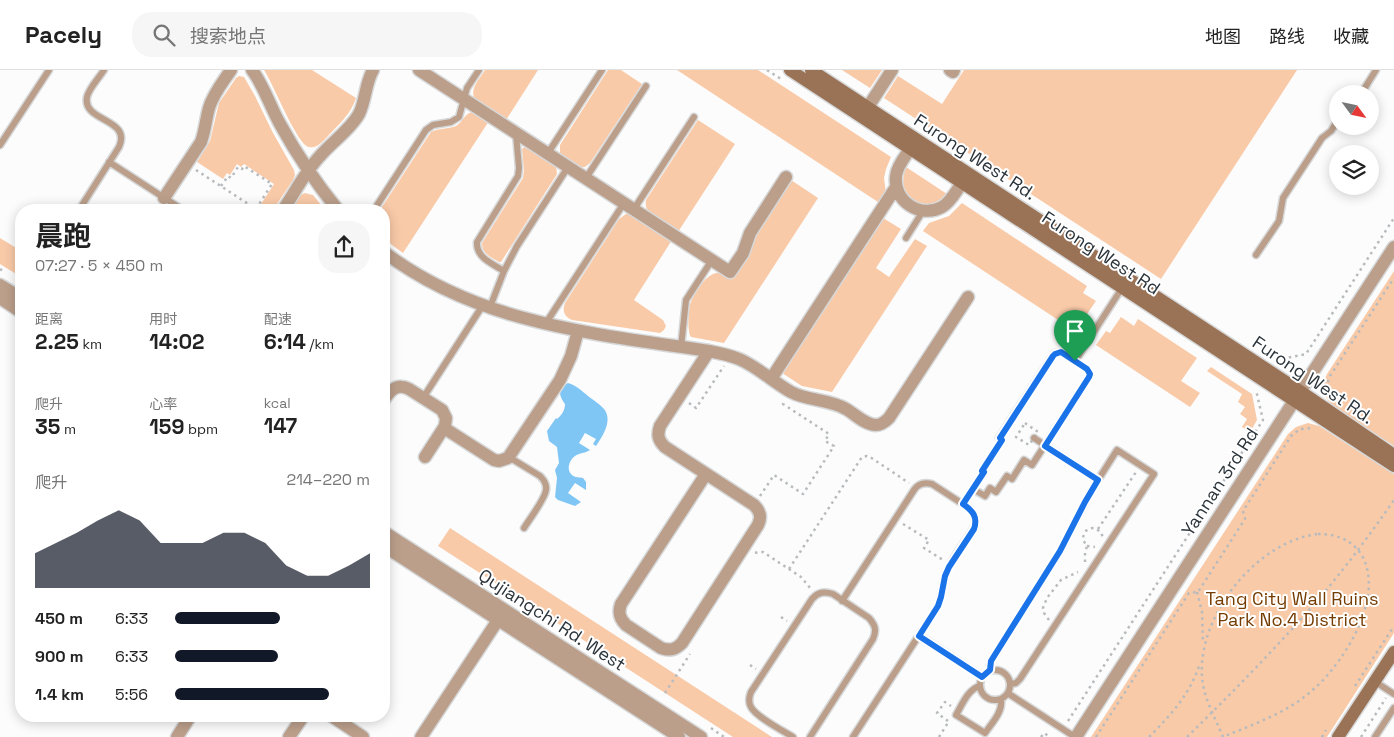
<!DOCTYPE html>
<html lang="zh">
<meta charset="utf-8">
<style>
:root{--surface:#fff;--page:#f6f6f6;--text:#222;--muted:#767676;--line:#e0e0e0;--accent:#111827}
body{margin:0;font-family:"Space Grotesk","Noto Sans SC",sans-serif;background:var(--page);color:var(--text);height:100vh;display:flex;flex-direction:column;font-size:19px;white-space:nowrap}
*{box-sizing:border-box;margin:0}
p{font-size:16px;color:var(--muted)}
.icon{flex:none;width:28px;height:28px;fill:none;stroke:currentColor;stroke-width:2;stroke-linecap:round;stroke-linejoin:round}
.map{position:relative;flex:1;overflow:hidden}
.sheet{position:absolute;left:15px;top:134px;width:375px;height:518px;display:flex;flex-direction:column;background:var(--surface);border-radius:20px;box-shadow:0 2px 12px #0003}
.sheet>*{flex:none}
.needle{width:32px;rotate:123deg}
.buttons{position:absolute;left:1329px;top:15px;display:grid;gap:10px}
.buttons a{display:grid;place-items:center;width:50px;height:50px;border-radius:50%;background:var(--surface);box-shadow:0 2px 12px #0003;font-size:25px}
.pin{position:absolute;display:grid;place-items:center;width:42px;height:42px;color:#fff;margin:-51px -21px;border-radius:50% 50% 50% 0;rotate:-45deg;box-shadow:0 0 5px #0007}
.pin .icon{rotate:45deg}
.round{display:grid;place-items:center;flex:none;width:52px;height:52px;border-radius:20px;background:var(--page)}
.headline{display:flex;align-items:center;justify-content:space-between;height:85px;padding:0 20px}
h1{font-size:28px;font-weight:700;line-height:38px}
.figures{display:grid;grid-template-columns:repeat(3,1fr);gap:8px;height:85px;padding:5px 20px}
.figures div{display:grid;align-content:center}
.figures b{font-size:21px;font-weight:700}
.figures small{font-size:14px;font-weight:400}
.figures p{font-size:14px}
.chart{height:140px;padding:10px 20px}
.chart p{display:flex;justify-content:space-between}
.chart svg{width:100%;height:90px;margin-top:5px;fill:var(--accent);opacity:.7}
ul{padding:0 20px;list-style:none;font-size:16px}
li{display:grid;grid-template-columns:80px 60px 1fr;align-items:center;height:38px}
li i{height:12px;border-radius:6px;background:var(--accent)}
header{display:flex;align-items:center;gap:30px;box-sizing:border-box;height:70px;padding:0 25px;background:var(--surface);border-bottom:1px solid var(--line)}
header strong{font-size:24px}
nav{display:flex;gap:28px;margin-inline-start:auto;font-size:18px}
.search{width:350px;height:45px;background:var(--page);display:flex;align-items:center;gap:12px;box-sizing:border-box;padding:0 18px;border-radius:20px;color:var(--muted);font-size:19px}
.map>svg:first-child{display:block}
.green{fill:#f9caa8}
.water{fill:#80c6f4}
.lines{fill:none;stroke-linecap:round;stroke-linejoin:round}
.service-casing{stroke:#d6d8d9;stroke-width:9}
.minor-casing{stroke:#d6d8d9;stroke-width:15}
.tertiary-casing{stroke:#d6d8d9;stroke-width:15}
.secondary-casing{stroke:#d6d8d9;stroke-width:15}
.path{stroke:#b8bbbd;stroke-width:2.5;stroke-dasharray:2.5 4;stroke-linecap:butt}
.service{stroke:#bb9f8b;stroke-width:6}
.minor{stroke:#bb9f8b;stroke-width:12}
.tertiary{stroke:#bb9f8b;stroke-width:12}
.secondary{stroke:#9a7255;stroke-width:12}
.route-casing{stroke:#fff;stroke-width:10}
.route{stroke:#1a73e8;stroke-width:6}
.labels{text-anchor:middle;stroke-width:4;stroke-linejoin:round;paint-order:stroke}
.street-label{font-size:18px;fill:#2b343a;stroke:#fff}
.park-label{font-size:18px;fill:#753c00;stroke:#fff}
</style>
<header>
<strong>Pacely</strong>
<div class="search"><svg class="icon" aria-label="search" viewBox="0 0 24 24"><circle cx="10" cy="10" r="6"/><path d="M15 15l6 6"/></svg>搜索地点</div>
<nav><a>地图</a><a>路线</a><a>收藏</a></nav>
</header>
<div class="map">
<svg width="1394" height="667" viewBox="0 0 1394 667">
<rect width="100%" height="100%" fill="#fcfcfc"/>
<path class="green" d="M 264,0 L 312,0 L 356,28 C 351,44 339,54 328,66 C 323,71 317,79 309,77 C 297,75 273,13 264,0 Z
M 485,0 L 538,0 L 506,50 L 476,31 C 468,20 479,10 485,0 Z
M 608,0 L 621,0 L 642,14 L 590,93 L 585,97 L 579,97 L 562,86 L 560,83 L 560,75 Z
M 677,0 L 758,0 L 891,87 L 886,99 L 884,108 L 886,123 L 881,134 Z
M 842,0 L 882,0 L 870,18 Z
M 964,0 L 1297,0 L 1161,209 L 884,28 L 898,6 L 942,34 Z
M 239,6 L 244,7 L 255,26 L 273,63 L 294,100 L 295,105 L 293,110 L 273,140 L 270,140 L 261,134 L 274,114 L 244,94 L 241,97 L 237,94 L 230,105 L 227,103 L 223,109 L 197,92 L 210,71 L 219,33 L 236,8 Z
M 472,42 L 474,42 L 489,51 L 403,183 L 384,169 L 384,140 L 380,140 L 431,62 C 439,58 448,59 456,56 C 463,52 464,44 472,42 Z
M 698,50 L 735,74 L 678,162 L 649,143 C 646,138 645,135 646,130 Z
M 526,76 L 556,96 L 557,104 L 501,192 L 499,192 C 491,187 482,184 482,173 L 523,108 L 524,100 L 522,79 Z
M 906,97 L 947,124 C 924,148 894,128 906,97 Z
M 791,110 L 818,128 L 724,273 L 691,267 C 687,261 688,239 691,232 C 694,223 707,203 717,203 C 723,202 727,206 732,209 L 748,184 L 754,165 Z
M 305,123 L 313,125 L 325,140 L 288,140 L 300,125 Z
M 962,133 L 1087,216 L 1083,223 L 1096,231 L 1085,247 L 1090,251 L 1081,265 L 923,161 L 929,153 L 949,146 Z
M 626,144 L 631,144 L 672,170 L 634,230 L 663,250 L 666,256 L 664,260 L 660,263 L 572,250 C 564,247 562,240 565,233 L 619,149 Z
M 883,148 L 901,159 L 876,198 L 889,207 L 915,169 L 927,176 L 832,322 L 802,316 L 782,303 Z
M 0,168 L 21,181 L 21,207 L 0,194 Z
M 1394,201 L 1394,376 L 1332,335 C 1323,326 1321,316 1327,304 Z
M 1121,247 L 1134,256 L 1138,249 L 1197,288 L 1181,311 L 1200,323 L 1190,337 L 1096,275 L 1106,261 L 1110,263 Z
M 1211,297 L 1252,324 L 1257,350 L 1250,362 L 1242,357 L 1247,349 L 1240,344 L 1245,337 L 1238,332 L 1242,324 L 1207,301 Z
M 1308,353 L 1319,356 L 1394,404 L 1394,563 L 1327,667 L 1091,667 L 1288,364 L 1296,357 Z
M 450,458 L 772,667 L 733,667 L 438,476 Z"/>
<path class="water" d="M 568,313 C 576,315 582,321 588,326 C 593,330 600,334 604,339 C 613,350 603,366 596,376 L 593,374 L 596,369 L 585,363 L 579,373 L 590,380 C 586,383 579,383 575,386 C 569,390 566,400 572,405 C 575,408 580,407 583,408 L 586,412 L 586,420 L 575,413 L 568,423 L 581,432 L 575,436 L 558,430 L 555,427 L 557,408 L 555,400 L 559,393 L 557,377 L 549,371 L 547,361 L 556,348 L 557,349 C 562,345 565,340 565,334 C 559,326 557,318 568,313 Z"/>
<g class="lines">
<defs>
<path id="service" d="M 1361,24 L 1376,0
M 0,75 L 49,0
M 548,83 L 602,0
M 109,92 L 183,140
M 586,108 L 646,16
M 634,139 L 694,47
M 79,140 L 119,77 C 132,48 82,52 87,27 C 89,18 99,8 104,0
M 374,140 L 426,60 L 433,55 L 451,52 L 459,47 L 467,18 L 479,0
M 906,168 L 923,141
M 1256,185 L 1279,151 L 1283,128 L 1322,68 L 1331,61 L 1338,50
M 504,201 C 493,194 476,188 477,172 L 518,106 L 519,98 L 516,64
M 490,237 L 504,201 L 517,176 L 568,97
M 546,253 L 624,133
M 681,277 L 686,230 L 712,190
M 1075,291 L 1122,218
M 423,328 L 483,235
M 1034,368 L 1098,410
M 509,387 L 540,406 C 544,410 547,414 546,420 C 545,429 529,450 524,458
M 963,434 L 973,419 L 985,426 L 990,418 L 996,422 L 1007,406 L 1012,409 L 1024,390 L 1032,395 L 1089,307 L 1090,304 L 1087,299 L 1061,282 L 1055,283 L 1053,285 L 999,368 L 1002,370 L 982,401 L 984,402 L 973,419
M 842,531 L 914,420 C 918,414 924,412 932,414 L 969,438 C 976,445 977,450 973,459 C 965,473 950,490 945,506 C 942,516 942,526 938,536 L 853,667
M 919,565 L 983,607
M980 615a15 15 0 1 1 30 0a15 15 0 1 1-30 0Z
M 990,600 L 990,595 L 991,591 L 1060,481 L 1093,418 L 1117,380 L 1154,404 L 1020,609 L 1016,613 L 1011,614
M 1374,611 L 1394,624
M 980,616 C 968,619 962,635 956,645 L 985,663 C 991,654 1003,642 1001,630
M 1009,624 L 1075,667
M 793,667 C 783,661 755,646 751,637 C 748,632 749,627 751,622 L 812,529 C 818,522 824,521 833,524 L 869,548 C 875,555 877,560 873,569 L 810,667
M 1375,667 L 1394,638"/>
<path id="minor" d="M 252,0 C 264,16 270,36 280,54 C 297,85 316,113 338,140
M 419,0 L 730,202 L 743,183 L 750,163 L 786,107
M 950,0 L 953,2 L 954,0
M 868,37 L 892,0
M 910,79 C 905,87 897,96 896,106 C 893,131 920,149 942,137 C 951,132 956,121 962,113
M 164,128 L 201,72 C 205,61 206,49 209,38 C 213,24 223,12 231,0
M 283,140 C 295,122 305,102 320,86 C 332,72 350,60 359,44 C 366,30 365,14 373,0
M 384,182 C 478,254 596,264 709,281 C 719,283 729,285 739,289 C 758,297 773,312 791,322 C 808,331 829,329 846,339 C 855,344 865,355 876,355 C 881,355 885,352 889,348 L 968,227
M 771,309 L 896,117
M 384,330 C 390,320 397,313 409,319 L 442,340 L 446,348 L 445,356 L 425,387
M 444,358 L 494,390 L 499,391 L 508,388 L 560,310 L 571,286 L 578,261
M 706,404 L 621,534 C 618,542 619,548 626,555 L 661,578 C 670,581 675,580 682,573 L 758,455 C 762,447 760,441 754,435 L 665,377 C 658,370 657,365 660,356 L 709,281
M 330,645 L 363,667
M 177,667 L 191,645
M 289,667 L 304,645
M 421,667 L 498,550"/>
<path id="tertiary" d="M 0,215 L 21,228
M 0,228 L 21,242
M 384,462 L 701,667
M 384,476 L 679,667
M 1076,667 L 1394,177"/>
<path id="secondary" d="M 790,0 L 1394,396
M 811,0 L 1300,321 L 1394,385
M 1338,667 L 1394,582"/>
</defs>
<use href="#service" class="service-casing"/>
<use href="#minor" class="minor-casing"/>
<use href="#tertiary" class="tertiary-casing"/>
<use href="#secondary" class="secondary-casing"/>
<path class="path" d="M 767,0 L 781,9
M 196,100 L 256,139 L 272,114 L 244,96 L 242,99 L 238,97 L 231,108 L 228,106 L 221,116
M 258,135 L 266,140
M 0,199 L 5,203
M 1276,290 L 1306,284 L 1394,148
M 1328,325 L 1327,314 L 1330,306 L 1394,208
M 689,333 L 696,338 L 724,296
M 1025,353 L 1038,362 L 1029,375 L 1016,367 Z
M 760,426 L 774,405 L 803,424 L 834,376 L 825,371 L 829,364 L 783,334 L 785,332
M 384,447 L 389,450
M 903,454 L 929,470 L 924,478 L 943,490
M 1098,459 L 1136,402
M 1318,464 C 1335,464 1351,469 1361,484 C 1386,525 1346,589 1316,617 C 1290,642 1256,653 1223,667 C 1215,647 1203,627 1202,606 C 1198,545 1257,471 1318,464 Z
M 1087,476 L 1095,477
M 755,483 L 758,482 L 763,482 L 801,507 L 811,519
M 1085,492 L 1085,483 L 1087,476 L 1083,470 C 1083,462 1087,458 1094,458 L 1101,462 L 1103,468
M 789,499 L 862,387 L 867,386 L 870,387 L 909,413
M 1197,522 L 1202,542 L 1203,573
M 781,547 L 787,551
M 1049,550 L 1044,543 L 1043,538 L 1047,528 L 1061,510 L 1078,502
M 750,595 L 756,599
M 1355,616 L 1394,556
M 665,623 L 690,584
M 948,651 L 937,643 L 945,632 L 951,636
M 1068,651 L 1263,350 L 1256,320
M 711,658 L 724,667
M 939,667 L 949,651
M 1041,667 L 1044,663 L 1050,667
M 1096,667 L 1189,523 L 1198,522 L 1245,449 L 1243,441 L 1291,366 L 1300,359 L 1312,358
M 1149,667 C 1171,645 1191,623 1200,593
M 1187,667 C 1234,621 1280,574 1323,524 C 1348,494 1372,462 1394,430
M 1322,667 L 1326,660
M 1361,667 L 1386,628"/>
<use href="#service" class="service"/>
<use href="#minor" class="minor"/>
<use href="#tertiary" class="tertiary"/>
<use href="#secondary" class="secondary"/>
</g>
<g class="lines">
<defs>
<path id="route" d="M 1061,282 L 1087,299 L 1090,304 L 1089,307 L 1045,376 L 1098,410 L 1085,432 L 1060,481 L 991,591 L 990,600 L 982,607 L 919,566 L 938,536 L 941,527 L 945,506 L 949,497 L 974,459 C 978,447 973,441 963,434 L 984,402 L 982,401 L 1002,370 L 1000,368 L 1053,286 L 1055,284 Z"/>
</defs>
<use href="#route" class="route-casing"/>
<use href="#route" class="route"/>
</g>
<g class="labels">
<g class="street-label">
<text transform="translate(975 87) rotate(33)" y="6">Furong West Rd.</text>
<text transform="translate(1101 183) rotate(33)" y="6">Furong West Rd</text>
<text transform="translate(1313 310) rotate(34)" y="6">Furong West Rd.</text>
<text transform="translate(1220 412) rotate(-57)" y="6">Yannan 3rd Rd</text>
<text transform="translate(552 550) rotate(33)" y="6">Qujiangchi Rd. West</text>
</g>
<g class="park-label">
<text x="1292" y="535">Tang City Wall Ruins<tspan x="1292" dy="21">Park No.4 District</tspan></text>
</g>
</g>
</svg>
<div class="buttons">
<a><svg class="needle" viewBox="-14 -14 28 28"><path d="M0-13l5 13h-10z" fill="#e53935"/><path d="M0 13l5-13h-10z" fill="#767676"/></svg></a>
<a><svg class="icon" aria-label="layers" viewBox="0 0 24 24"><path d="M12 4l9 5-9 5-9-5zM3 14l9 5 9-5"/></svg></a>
</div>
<div class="pin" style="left:1075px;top:291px;background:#1e9e55"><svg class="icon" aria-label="arrive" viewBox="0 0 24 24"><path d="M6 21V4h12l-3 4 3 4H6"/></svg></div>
<section class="sheet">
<div class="headline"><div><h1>晨跑</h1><p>07:27 · 5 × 450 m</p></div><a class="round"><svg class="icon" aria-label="share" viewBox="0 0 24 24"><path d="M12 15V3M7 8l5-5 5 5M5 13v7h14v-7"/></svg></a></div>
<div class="figures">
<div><p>距离</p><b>2.25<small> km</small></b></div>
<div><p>用时</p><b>14:02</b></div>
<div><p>配速</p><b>6:14<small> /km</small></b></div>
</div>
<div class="figures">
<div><p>爬升</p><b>35<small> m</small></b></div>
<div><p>心率</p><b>159<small> bpm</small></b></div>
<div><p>kcal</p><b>147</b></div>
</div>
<div class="chart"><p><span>爬升</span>214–220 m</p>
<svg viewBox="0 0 160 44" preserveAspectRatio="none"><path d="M0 44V27L10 22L20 17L30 11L40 6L50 11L60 22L70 22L80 22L90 17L100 17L110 22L120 33L130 38L140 38L150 33L160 27V44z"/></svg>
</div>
<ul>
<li><b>450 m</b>6:33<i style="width:54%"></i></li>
<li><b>900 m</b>6:33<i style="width:53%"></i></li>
<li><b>1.4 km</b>5:56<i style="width:79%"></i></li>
</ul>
</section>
</div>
